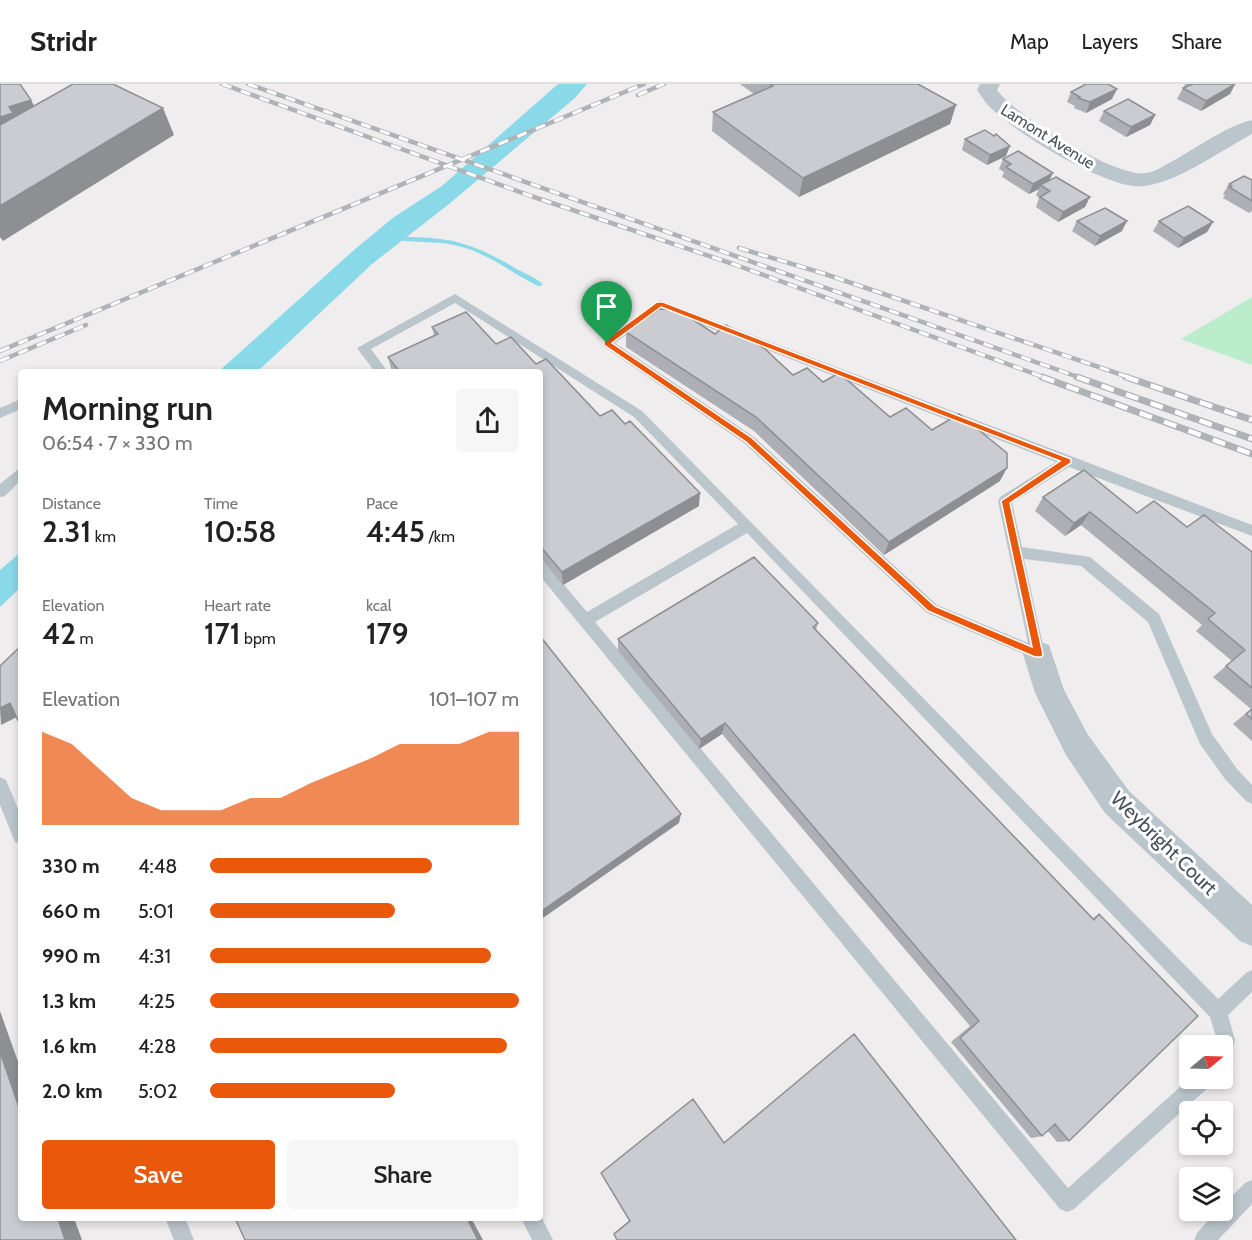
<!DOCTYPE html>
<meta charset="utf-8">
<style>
:root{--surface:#fff;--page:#f6f6f6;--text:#222;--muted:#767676;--line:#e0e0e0;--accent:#ea580c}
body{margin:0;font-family:Cabin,sans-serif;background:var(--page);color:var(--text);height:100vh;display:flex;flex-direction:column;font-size:22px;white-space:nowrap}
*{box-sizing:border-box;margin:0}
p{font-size:20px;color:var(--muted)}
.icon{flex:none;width:33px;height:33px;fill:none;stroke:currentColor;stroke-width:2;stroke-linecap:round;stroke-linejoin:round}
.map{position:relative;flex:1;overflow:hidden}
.side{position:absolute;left:18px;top:285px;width:525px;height:852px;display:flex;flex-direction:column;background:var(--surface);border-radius:6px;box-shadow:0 3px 9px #0003}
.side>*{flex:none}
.needle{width:39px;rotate:71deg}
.fabs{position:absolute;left:1179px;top:951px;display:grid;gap:12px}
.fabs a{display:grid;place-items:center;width:54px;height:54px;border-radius:6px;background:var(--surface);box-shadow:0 3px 9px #0003;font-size:30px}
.pin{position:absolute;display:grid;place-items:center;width:51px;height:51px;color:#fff;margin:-62px -26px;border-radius:50% 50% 50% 0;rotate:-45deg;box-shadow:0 0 6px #0007}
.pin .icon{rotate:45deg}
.round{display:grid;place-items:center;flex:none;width:63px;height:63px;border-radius:6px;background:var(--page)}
.summary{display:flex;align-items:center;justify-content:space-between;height:102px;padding:0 24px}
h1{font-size:33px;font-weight:600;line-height:45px}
.metrics{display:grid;grid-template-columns:repeat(3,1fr);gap:9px;height:102px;padding:6px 24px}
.metrics div{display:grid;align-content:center}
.metrics b{font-size:30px;font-weight:600}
.metrics small{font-size:16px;font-weight:400}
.metrics p{font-size:16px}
.chart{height:168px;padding:12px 24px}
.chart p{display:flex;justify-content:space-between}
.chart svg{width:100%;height:108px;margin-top:6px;fill:var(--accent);opacity:.7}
.primary-button{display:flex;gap:12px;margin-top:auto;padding:12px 24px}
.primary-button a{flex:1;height:69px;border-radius:6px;background:var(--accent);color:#fff;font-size:24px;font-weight:600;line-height:69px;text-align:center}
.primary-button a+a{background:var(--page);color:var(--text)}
ul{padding:0 24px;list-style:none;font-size:20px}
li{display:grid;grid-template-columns:96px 72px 1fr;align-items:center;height:45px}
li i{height:15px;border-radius:8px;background:var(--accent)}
header{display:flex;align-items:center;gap:36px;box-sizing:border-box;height:84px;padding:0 30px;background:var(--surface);border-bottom:2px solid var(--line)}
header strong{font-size:28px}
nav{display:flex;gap:33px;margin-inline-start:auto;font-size:21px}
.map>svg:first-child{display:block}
.green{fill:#bbedcc}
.water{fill:#89d9e9}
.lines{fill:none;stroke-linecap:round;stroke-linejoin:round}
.stream{fill:#89d9e9;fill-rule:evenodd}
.service{fill:#bbc5cc;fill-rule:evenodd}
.minor{fill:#bbc5cc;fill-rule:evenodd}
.rail-far1-casing{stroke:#afb2b7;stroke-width:4.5}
.rail-casing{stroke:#afb2b7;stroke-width:7}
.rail-far1{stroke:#fff;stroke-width:3;stroke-dasharray:10;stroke-linecap:butt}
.rail{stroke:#fff;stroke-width:4.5;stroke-dasharray:13;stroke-linecap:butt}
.wall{fill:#aeafb4}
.shaded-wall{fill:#8d8f92}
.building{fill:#caccd1;stroke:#8d8f92;stroke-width:1.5}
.route{fill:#ea580c;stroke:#fff;stroke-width:1.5;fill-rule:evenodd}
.labels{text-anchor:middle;stroke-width:6;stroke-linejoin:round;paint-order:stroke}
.far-street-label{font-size:16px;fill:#465159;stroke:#fff}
.street-label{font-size:20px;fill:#465159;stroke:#fff}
</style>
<header>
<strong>Stridr</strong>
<nav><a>Map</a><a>Layers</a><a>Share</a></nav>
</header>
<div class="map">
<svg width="1252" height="1156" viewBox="0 0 1252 1156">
<rect width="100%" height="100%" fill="#efeded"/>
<path class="green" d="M 1252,213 L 1252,281 L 1181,255 Z"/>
<path class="water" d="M 558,0 L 587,0 L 575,14 L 449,120 L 372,180 L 257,288 L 218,288 L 354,166 L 394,133 L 442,102 Z
M 21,468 L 21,503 L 0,523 L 0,486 Z"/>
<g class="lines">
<path class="stream" d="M 401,153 C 452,153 472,159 515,184 C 524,189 536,194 543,200 L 540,202 L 538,202 C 510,188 485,167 454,161 C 436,157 417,159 399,156 L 398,155 Z"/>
<path class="service" d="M 455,210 L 642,327 L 1218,915 L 1246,889 L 1252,886 L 1252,908 L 1228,931 L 1235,956 L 1229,975 L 1222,977 L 1222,962 L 1215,962 L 1217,956 L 1210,933 L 747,449 L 595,538 L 1068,1104 L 1190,994 L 1213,994 L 1211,1001 L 1074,1125 L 1067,1128 L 1060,1125 L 540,492 L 540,476 L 545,478 L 587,528 L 738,440 L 634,333 L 455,219 L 371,265 L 388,288 L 375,288 L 357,264 Z
M 660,216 L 1252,441 L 1252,452 L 1069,383 L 1012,419 L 1022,463 L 1090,473 L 1159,530 L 1212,650 L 1237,685 L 1252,701 L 1252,720 L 1246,717 L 1225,695 L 1200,660 L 1148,538 L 1081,482 L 1024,475 L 1045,570 L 1043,575 L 1038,576 L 927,529 L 744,359 L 603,262 L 603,256 ZM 661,225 L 1056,378 L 1000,413 L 998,417 L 1028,559 L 937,521 L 754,353 L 615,259 Z
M 21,315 L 21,325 L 0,334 L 0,324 Z
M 21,383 L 21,396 L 5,412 L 0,413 L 0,400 Z
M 0,693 L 6,696 L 21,732 L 21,760 L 15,758 L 0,721 Z
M 1252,1096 L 1252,1120 L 1218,1156 L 1194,1156 L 1197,1149 L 1218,1126 L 1222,1126 L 1222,1122 L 1245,1099 Z
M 540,1130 L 553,1156 L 532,1156 L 521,1134 L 540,1134 Z
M 165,1134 L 185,1134 L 194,1156 L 174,1156 Z"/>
<path class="minor" d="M 980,0 L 1000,0 L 997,6 C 1013,30 1118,95 1146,89 C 1155,88 1163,82 1171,78 C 1195,65 1226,42 1252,36 L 1252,50 C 1220,67 1180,97 1145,102 C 1111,108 1011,47 988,21 C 984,17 981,11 977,6 Z
M 1038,557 L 1049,561 L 1064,606 L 1088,651 L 1129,707 L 1252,821 L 1252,862 L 1240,857 L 1105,729 L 1066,671 L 1035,609 L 1023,570 L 1027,561 Z"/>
<defs>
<path id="rail-far1" d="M 222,0 L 531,112 L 736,181 L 1046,294
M 248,0 L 1081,294
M 638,11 L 664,0
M 739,164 L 822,189 L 1131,294
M 0,267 L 644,0
M 0,277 L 86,241"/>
<path id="rail" d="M 1042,293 L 1252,370
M 1077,293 L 1252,355
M 1126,293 L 1252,336"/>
</defs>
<use href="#rail-far1" class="rail-far1-casing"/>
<use href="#rail" class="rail-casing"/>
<use href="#rail-far1" class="rail-far1"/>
<use href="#rail" class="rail"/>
</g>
<path class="wall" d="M 740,0 L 918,0 L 956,21 L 950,40 L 799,113 L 712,47 L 713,28 L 754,10 Z
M 1185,0 L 1235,0 L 1230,10 L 1201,27 L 1177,15 L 1183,4 L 1185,3 L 1184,3 Z
M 1071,8 L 1112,15 L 1086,29 L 1074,24 L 1075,22 L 1067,18 Z
M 1104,27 L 1155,31 L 1150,41 L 1126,53 L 1099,37 Z
M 965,55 L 1006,72 L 987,81 L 962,66 Z
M 1003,75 L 1050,96 L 1085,123 L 1058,138 L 1036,123 L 1039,114 L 1036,111 L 1039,105 L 1029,110 L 1002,93 L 1004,88 L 999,85 Z
M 1252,96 L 1252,127 L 1249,129 L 1223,114 L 1225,111 L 1223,110 L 1229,100 Z
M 1077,137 L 1122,147 L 1095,162 L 1072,147 Z
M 1159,137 L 1213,138 L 1207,148 L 1178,164 L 1153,147 Z
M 432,243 L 496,260 L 536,280 L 600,332 L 699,422 L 563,501 L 540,473 L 540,288 L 392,288 L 388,273 L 434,251 Z
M 626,248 L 715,250 L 793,291 L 823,298 L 890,333 L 932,346 L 1000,397 L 884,471 L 754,347 L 626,263 Z
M 1043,413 L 1137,429 L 1187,443 L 1252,468 L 1252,657 L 1233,640 L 1251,625 L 1213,593 L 1232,577 L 1196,547 L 1202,541 L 1081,441 L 1065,452 L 1035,427 Z
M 818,539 L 816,546 L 1093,834 L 1099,830 L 1069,1057 L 1057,1058 L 1048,1047 L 1042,1052 L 1031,1054 L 951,958 L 970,942 L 722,650 L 699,665 L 618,567 L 618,555 Z
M 854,950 L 614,1150 L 614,1149 Z"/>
<path class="shaded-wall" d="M 1235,0 L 1230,10 L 1201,27 L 1206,17 Z
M 1117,5 L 1112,15 L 1086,29 L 1090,18 Z
M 31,16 L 41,35 L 0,59 L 0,33 L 9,23 Z
M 956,21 L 950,40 L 799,113 L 803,94 Z
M 163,24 L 174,51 L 3,157 L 0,153 L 0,122 Z
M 1155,31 L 1150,41 L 1126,53 L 1131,43 Z
M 1010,62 L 1006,72 L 987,81 L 990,71 Z
M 1053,89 L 1048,99 L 1040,101 L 1039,105 L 1029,110 L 1033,100 Z
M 1090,113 L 1085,123 L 1058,138 L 1063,128 Z
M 1127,137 L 1122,147 L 1095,162 L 1100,152 Z
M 1213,138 L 1207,148 L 1178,164 L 1184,154 Z
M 1007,384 L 1000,397 L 884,471 L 889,458 Z
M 700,409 L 699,422 L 563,501 L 562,488 Z
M 1090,428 L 1081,441 L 1065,452 L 1074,439 Z
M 10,619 L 21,631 L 1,641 L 0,624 Z
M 725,639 L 722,650 L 699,665 L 701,655 Z
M 681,730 L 679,739 L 540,836 L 540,828 Z
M 0,927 L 21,986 L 21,1029 L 0,968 Z
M 58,1134 L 74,1134 L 82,1156 L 65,1156 Z
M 467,1134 L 471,1134 L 483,1156 L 478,1156 Z"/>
<path class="building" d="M 0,0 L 20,0 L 31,16 L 9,23 L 13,29 L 0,33 Z
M 73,0 L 113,0 L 163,24 L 0,122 L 0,41 Z
M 770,0 L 918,0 L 956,21 L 803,94 L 713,28 L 773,2 Z
M 1086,0 L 1108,0 L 1117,5 L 1090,18 L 1078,14 L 1080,13 L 1071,8 Z
M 1193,0 L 1235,0 L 1206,17 L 1183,4 Z
M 1128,15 L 1155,31 L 1131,43 L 1104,27 Z
M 985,46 L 994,52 L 996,50 L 1010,62 L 990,71 L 965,55 Z
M 1018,67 L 1053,89 L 1033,100 L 1006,83 L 1011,80 L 1003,75 Z
M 1244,92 L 1252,96 L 1252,117 L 1229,103 L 1232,102 L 1229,100 Z
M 1056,93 L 1090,113 L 1063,128 L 1040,113 L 1050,107 L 1040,101 Z
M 1188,122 L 1213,138 L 1184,154 L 1159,137 Z
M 1105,124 L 1127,137 L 1100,152 L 1077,137 Z
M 659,225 L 678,226 L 715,250 L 726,241 L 764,264 L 793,291 L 807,284 L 823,298 L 839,289 L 890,333 L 906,324 L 932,346 L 959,330 L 1007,369 L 1007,384 L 889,458 L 756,333 L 626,248 Z
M 466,228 L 496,260 L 511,253 L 536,280 L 546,275 L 600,332 L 612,326 L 625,340 L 630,337 L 700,409 L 562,488 L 540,462 L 540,288 L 400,288 L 388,273 L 438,250 L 432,243 Z
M 1084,386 L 1137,429 L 1154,417 L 1187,443 L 1204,431 L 1252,468 L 1252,604 L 1226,582 L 1245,566 L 1208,535 L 1215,529 L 1090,428 L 1074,439 L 1043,413 Z
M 754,473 L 818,539 L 813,543 L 1094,836 L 1099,830 L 1198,932 L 1069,1057 L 1055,1040 L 1042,1052 L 960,954 L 979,937 L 725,639 L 701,655 L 618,555 Z
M 540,552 L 681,730 L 540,828 Z
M 21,562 L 21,643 L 10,619 L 0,624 L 0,582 Z
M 1252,625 L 1252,635 L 1246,630 Z
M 854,950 L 1016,1156 L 617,1156 L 614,1150 L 630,1137 L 601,1089 L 693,1015 L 724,1059 Z
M 0,968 L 21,1029 L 21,1134 L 58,1134 L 65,1156 L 0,1156 Z
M 235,1134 L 467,1134 L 478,1156 L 245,1156 Z"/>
<path class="route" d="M 657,218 L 663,218 L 1071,375 L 1071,379 L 1010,419 L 1043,570 L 1042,573 L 1035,573 L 928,527 L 746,358 L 604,261 L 604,257 ZM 661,223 L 1060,377 L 1001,417 L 1032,563 L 935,522 L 752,354 L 612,259 Z"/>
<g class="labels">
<g class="far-street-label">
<text transform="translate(1048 52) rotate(32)" y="6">Lamont Avenue</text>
</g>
<g class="street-label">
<text transform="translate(1164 759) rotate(44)" y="7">Weybright Court</text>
</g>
</g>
</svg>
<div class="fabs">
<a><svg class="needle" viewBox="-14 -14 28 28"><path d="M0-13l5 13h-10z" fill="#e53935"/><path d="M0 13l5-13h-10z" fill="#767676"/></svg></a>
<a><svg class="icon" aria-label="locate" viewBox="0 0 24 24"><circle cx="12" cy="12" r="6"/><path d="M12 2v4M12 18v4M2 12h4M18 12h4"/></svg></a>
<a><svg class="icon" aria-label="layers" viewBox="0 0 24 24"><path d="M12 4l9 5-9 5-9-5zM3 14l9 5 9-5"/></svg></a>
</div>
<div class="pin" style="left:607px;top:259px;background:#1e9e55"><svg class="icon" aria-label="arrive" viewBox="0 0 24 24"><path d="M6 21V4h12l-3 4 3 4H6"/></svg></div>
<section class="side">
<div class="summary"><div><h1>Morning run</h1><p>06:54 · 7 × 330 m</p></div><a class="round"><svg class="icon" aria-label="share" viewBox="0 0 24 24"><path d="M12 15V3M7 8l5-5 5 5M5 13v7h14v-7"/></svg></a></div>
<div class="metrics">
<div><p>Distance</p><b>2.31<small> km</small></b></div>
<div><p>Time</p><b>10:58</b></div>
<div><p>Pace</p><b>4:45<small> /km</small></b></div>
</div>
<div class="metrics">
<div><p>Elevation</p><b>42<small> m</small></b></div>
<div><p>Heart rate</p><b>171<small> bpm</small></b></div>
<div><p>kcal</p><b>179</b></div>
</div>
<div class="chart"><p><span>Elevation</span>101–107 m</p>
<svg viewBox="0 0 160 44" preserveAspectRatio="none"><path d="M0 44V6L10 11L20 22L30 33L40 38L50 38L60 38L70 33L80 33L90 27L100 22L110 17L120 11L130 11L140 11L150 6L160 6V44z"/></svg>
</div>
<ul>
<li><b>330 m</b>4:48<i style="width:72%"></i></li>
<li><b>660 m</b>5:01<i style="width:60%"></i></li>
<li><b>990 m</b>4:31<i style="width:91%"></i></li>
<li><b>1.3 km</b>4:25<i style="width:100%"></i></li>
<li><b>1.6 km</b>4:28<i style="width:96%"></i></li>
<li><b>2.0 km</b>5:02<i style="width:60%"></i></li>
</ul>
<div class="primary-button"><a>Save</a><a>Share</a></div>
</section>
</div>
